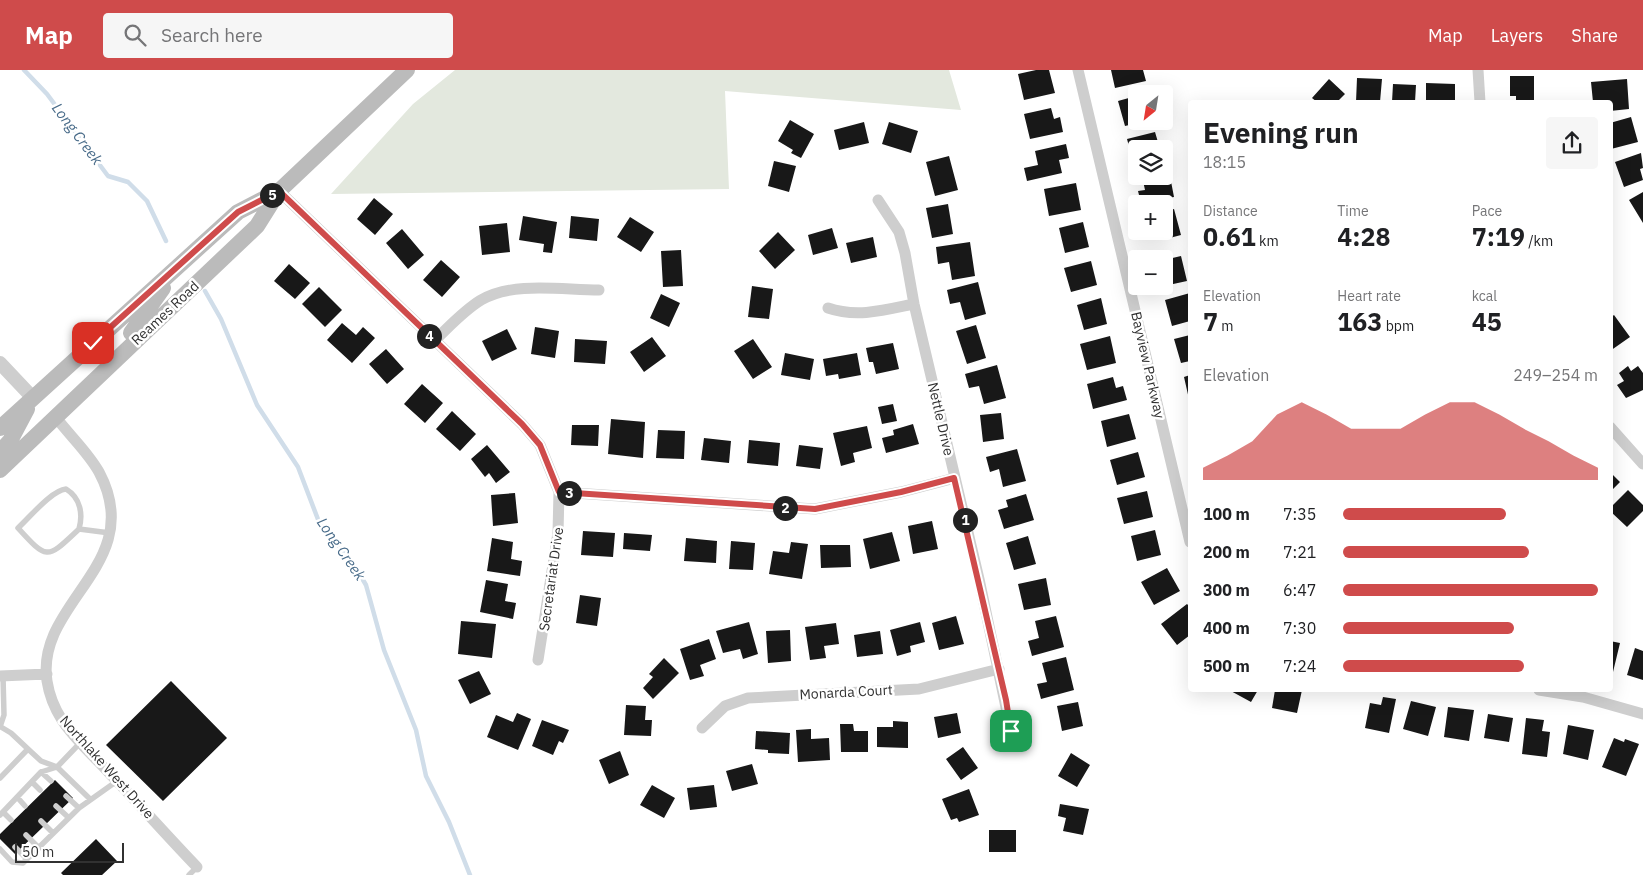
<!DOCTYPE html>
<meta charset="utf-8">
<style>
:root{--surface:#fff;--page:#f6f6f6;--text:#202124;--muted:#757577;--accent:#cf4b4b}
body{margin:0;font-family:"IBM Plex Sans",sans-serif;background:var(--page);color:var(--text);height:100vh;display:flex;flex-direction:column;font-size:19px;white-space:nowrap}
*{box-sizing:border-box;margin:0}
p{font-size:16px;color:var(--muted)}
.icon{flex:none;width:28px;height:28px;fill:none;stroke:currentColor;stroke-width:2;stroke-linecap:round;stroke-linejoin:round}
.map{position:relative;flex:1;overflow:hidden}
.drawer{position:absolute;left:1188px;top:30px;width:425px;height:592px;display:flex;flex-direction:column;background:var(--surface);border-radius:5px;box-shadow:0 5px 20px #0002}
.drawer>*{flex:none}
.needle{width:32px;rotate:210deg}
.buttons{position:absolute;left:1128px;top:15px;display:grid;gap:10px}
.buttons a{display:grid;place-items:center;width:45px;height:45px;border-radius:5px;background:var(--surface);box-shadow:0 5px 20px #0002;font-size:25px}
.scale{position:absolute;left:15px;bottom:12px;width:109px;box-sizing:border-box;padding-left:5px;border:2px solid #313131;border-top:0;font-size:14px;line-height:18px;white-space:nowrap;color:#313131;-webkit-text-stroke:4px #fff;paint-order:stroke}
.pin{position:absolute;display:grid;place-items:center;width:42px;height:42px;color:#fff;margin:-21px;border-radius:10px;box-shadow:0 2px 8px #0006}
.km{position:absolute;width:25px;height:25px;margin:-12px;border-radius:50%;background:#222;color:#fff;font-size:14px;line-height:25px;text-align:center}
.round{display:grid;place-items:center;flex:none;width:52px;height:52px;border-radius:5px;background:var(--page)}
.summary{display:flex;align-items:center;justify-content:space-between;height:85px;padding:0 15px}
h1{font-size:28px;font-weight:800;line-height:38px}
.metrics{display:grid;grid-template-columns:repeat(3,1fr);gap:8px;height:85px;padding:5px 15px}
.metrics div{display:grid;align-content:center}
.metrics b{font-size:25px;font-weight:800}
.metrics small{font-size:14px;font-weight:400}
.metrics p{font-size:14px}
.chart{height:140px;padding:10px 15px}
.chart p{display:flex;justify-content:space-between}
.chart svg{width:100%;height:90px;margin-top:5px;fill:var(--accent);opacity:.7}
ul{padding:0 15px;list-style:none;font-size:16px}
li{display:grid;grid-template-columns:80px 60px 1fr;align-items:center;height:38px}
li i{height:12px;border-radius:6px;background:var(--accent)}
header{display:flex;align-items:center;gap:30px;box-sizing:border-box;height:70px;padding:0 25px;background:var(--accent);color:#fff}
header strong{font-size:24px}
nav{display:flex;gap:28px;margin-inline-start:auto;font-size:18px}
.search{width:350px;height:45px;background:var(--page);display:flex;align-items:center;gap:12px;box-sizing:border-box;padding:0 18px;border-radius:5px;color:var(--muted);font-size:19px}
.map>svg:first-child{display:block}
.green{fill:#e3e8de}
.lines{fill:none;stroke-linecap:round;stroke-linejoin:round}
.stream{stroke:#d0dde9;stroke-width:4.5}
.building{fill:#181818}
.service{stroke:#cecece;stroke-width:5.5}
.minor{stroke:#cecece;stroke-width:11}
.tertiary{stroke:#cecece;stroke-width:14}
.secondary{stroke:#bbb;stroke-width:16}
.route-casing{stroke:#fff;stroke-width:10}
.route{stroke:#cf4b4b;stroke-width:6}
.labels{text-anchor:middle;stroke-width:5;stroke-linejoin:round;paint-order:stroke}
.street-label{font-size:14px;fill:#313131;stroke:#fff}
.water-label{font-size:15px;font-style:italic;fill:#486b89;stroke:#fff}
</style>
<header>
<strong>Map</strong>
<div class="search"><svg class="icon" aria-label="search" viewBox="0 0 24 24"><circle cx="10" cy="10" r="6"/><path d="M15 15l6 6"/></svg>Search here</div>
<nav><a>Map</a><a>Layers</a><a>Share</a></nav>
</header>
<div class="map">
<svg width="1643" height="805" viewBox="0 0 1643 805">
<rect width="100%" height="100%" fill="#fff"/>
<path class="green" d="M 455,0 L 949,0 L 961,40 L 725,21 L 729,119 L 331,124 L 413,34 Z"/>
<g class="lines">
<path class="stream" d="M 24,0 L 47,24 L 108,106 L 128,112 L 147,131 L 166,171
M 205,221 L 221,249 L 257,335 L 298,397 L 319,452 L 353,493 L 366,515 L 384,580 L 416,660 L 426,706 L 449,752 L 470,805"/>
</g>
<path class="building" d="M 1036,0 L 1049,0 L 1055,23 L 1024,30 L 1018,4 Z
M 1111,0 L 1143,0 L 1146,11 L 1115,18 Z
M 1510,6 L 1534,6 L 1534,32 L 1516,32 L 1516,26 L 1510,26 Z
M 1357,8 L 1382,9 L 1380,32 L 1356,32 Z
M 1329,9 L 1345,24 L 1337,32 L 1317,32 L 1312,28 Z
M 1627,9 L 1629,39 L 1610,41 L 1610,32 L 1593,32 L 1591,12 Z
M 1426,13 L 1455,14 L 1455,32 L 1426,32 Z
M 1393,14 L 1416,15 L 1415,32 L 1392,32 Z
M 1136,26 L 1136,51 L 1142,52 L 1125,56 L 1118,31 Z
M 1051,38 L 1054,49 L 1060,47 L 1063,62 L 1030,69 L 1024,44 Z
M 1631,47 L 1638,72 L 1611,79 L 1610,53 Z
M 790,50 L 814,64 L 801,88 L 791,83 L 793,80 L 778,71 Z
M 864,52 L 869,73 L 839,80 L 834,60 Z
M 889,52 L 918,61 L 911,83 L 882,74 Z
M 1155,62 L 1160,79 L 1136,79 L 1136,95 L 1134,95 L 1127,69 Z
M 1066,74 L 1069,88 L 1059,90 L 1062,103 L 1027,111 L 1024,98 L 1038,95 L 1035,81 Z
M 1641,83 L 1643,98 L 1640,99 L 1643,110 L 1624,117 L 1615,92 Z
M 949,86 L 958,120 L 935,126 L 926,92 Z
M 774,91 L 796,96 L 789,122 L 768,116 Z
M 1169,101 L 1174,127 L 1141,133 L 1138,121 L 1145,120 L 1142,106 L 1164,106 L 1164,102 Z
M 1076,113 L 1081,140 L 1049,146 L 1044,119 Z
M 1643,122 L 1643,153 L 1629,130 Z
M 374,128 L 393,144 L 375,165 L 357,149 Z
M 948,134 L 953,164 L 932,168 L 926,138 Z
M 1174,139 L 1181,165 L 1162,170 L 1160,161 L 1164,161 L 1164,141 Z
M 523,146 L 557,152 L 552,183 L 543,182 L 544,174 L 519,170 Z
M 571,146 L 599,149 L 597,171 L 569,168 Z
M 630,147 L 654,162 L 641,182 L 617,167 Z
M 1083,152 L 1089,177 L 1065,183 L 1059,158 Z
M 507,153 L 510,182 L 482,185 L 479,156 Z
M 832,158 L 838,178 L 813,185 L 808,165 Z
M 402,159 L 424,185 L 408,199 L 386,173 Z
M 778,162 L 795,180 L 775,199 L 759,181 Z
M 873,167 L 877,187 L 851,193 L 846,173 Z
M 970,172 L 975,206 L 952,210 L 949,192 L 938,194 L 936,177 Z
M 681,180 L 683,216 L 663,217 L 661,181 Z
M 1181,186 L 1187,211 L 1164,216 L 1164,190 Z
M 441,190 L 460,207 L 442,227 L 423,210 Z
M 1091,191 L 1097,215 L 1071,222 L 1064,198 Z
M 289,194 L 310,213 L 295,229 L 274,211 Z
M 978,212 L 986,244 L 965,250 L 960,232 L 950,234 L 947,220 Z
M 752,216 L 773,219 L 769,249 L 748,247 Z
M 319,217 L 342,240 L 325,257 L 302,234 Z
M 1190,223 L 1190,251 L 1172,256 L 1165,230 Z
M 661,224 L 680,233 L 669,257 L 650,248 Z
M 1101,228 L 1107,254 L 1084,260 L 1077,235 Z
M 1614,245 L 1630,267 L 1610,281 L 1610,248 Z
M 342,253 L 356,265 L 363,257 L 375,268 L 352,293 L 327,270 Z
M 976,255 L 986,288 L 967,294 L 956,261 Z
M 535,257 L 559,261 L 555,288 L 531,284 Z
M 507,259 L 517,279 L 492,291 L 482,271 Z
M 1190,265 L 1190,291 L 1181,293 L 1174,269 Z
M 1110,266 L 1116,293 L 1087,300 L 1080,274 Z
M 652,267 L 666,286 L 644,302 L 630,282 Z
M 575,269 L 607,271 L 605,294 L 574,292 Z
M 753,269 L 772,297 L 753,309 L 734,281 Z
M 893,273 L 899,299 L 876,304 L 873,292 L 869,292 L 866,278 Z
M 386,279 L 404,299 L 387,314 L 369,294 Z
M 785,283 L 814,289 L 810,310 L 781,305 Z
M 857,283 L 861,305 L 839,309 L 838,304 L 826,306 L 823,289 Z
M 997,295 L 1006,328 L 984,334 L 979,316 L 969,318 L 965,304 Z
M 1628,296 L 1631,301 L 1638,296 L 1643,303 L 1643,320 L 1626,328 L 1617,315 L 1624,311 L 1619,303 Z
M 1190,305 L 1190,328 L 1189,329 L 1184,307 Z
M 1113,307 L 1116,318 L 1123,316 L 1127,330 L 1093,339 L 1087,314 Z
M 422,314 L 443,333 L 425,353 L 404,334 Z
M 893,334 L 897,351 L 882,354 L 878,337 Z
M 452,341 L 476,364 L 460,381 L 436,359 Z
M 1001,343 L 1004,369 L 983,372 L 980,345 Z
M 1129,344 L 1136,369 L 1107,377 L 1101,351 Z
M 611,349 L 645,352 L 643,388 L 608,384 Z
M 913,354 L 919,374 L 886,383 L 882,368 L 894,365 L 893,360 Z
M 572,355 L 599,355 L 598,376 L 571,375 Z
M 867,356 L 872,378 L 853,383 L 855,392 L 841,396 L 833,363 Z
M 658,360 L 685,361 L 684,389 L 656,388 Z
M 704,368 L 731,371 L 729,393 L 701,390 Z
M 749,370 L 780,373 L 778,396 L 747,393 Z
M 487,375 L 510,402 L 496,413 L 489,403 L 485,407 L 471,389 Z
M 799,375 L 823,378 L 820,399 L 796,396 Z
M 1017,379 L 1026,411 L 1003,417 L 999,399 L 990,402 L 986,387 Z
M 1138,382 L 1145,407 L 1117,415 L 1110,390 Z
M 1610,402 L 1620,412 L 1610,422 Z
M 1628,420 L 1643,435 L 1643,441 L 1627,457 L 1610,441 L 1610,438 Z
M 1147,421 L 1153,447 L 1124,454 L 1117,428 Z
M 515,423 L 518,453 L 493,456 L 491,425 Z
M 1026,424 L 1034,450 L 1004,459 L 998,440 L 1008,437 L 1006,430 Z
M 932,451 L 938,479 L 913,484 L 908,456 Z
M 1155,460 L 1161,485 L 1137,491 L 1131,466 Z
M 583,461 L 615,463 L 613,487 L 581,485 Z
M 892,462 L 900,491 L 870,499 L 863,469 Z
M 624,463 L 652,465 L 650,481 L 623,479 Z
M 1028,466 L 1036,494 L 1014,500 L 1006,473 Z
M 492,468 L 513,472 L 511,489 L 522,491 L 520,506 L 487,501 Z
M 686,468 L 717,471 L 716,493 L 684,491 Z
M 731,471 L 755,473 L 753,500 L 729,499 Z
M 791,472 L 808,474 L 802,509 L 769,504 L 773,481 L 789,483 Z
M 820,475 L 850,475 L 851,497 L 821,498 Z
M 1167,498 L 1180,521 L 1154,535 L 1141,512 Z
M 1046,508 L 1051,535 L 1024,540 L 1018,514 Z
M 486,510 L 508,514 L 505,531 L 516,533 L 513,549 L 480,542 Z
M 580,525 L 601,528 L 597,556 L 576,553 Z
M 1187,534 L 1190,537 L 1190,565 L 1177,575 L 1161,554 Z
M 956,546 L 964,574 L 939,580 L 932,553 Z
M 1056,546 L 1064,577 L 1032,586 L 1028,571 L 1039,568 L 1035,551 Z
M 461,551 L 496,554 L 492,588 L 458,584 Z
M 749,552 L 758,584 L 743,589 L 740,579 L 723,583 L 716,561 Z
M 920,552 L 925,572 L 910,576 L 911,582 L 897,586 L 890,560 Z
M 836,553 L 839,574 L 824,576 L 826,588 L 810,590 L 805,557 Z
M 790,560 L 791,591 L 768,593 L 766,561 Z
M 880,561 L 883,584 L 857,587 L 854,565 Z
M 709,569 L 716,589 L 700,595 L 704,606 L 690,610 L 680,579 Z
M 1610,571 L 1620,573 L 1613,602 L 1610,601 Z
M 1635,578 L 1643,581 L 1643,610 L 1627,605 Z
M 1066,587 L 1074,620 L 1041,629 L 1037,614 L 1047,612 L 1042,593 Z
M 664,588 L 679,603 L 653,629 L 643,618 L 653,607 L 649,604 Z
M 479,601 L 491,624 L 470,634 L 458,610 Z
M 171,611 L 227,668 L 163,731 L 106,675 Z
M 1229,620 L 1258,620 L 1251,632 Z
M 1275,620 L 1302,620 L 1297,643 L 1272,638 Z
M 1383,627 L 1396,629 L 1389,663 L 1365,658 L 1370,633 L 1381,635 Z
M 1411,631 L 1436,637 L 1428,666 L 1403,659 Z
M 1078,632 L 1083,656 L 1062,661 L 1057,636 Z
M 626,635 L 646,636 L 645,650 L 652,650 L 651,666 L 624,665 Z
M 1448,637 L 1474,640 L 1469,671 L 1444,667 Z
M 517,643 L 531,649 L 518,680 L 487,667 L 496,645 L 513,652 Z
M 957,643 L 961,663 L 938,668 L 934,647 Z
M 1488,644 L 1513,648 L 1509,672 L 1484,668 Z
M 1526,648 L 1544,650 L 1542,661 L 1550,662 L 1547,687 L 1522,684 Z
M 542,650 L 569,660 L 563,673 L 559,671 L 553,685 L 532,676 Z
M 893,651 L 908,652 L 908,678 L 877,677 L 877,657 L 893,657 Z
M 840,654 L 853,654 L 854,661 L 868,661 L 868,682 L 841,682 Z
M 1568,655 L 1594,660 L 1588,690 L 1563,684 Z
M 811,659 L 811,669 L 829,668 L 830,690 L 798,692 L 796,660 Z
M 756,661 L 790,663 L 789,684 L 768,683 L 768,680 L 755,679 Z
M 1614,668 L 1624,672 L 1625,669 L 1639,674 L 1626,706 L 1602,697 Z
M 963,677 L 978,698 L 961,710 L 946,689 Z
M 620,681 L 629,705 L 609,714 L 599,690 Z
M 1071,683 L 1090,695 L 1077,717 L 1058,706 Z
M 752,694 L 758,714 L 732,721 L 726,701 Z
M 55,710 L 73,728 L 15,784 L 0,769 L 0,764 Z
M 652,715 L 675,728 L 664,748 L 640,735 Z
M 714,715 L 717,737 L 690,740 L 687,718 Z
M 969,719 L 979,745 L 959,752 L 957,748 L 951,750 L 942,729 Z
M 1060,734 L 1089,739 L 1083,765 L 1063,761 L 1066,748 L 1058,746 Z
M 989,760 L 1016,760 L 1016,782 L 989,782 Z
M 96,769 L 117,791 L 102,805 L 63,805 L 61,803 Z"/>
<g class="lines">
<path class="service" d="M 79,459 C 83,445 81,428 66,419 C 52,420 29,448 18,458 C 48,491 47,489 79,459 L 110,463
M 0,657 L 4,645 L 3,606
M 28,679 L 41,691 L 57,697 L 90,729
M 41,702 L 51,711
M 0,708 L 28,679 L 11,663 L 1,657
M 32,712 L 40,720
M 66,726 L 79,738
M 17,727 L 25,736
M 56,736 L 69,748
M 3,742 L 11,750
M 0,745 L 41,702 L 57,697 L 81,672
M 41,751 L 53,763
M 26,765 L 39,778
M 15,777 L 27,789
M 0,779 L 12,792 L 23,793 L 79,738 L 117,711
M 189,805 L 197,797"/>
<path class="minor" d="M 1078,0 L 1190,472
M 1478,0 L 1480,32
M 279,121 L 522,354 L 540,375 L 559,422 L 558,463 L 538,590
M 878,130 L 899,162 L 905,183 L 914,234 L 979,509 L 1011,661
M 828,238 C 857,248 885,240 914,234
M 434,271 C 449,257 463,241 481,230 C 514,211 562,220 599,220
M 55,346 C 69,365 88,382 99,402 C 148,494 35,532 47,611 C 49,624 55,639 62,650 C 75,670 96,688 112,706 C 141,736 168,767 197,797
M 1610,357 L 1643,394
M 559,422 L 815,439 L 901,422 L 955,408
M 0,606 L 47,604
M 1539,620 L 1583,627 L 1643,644
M 702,658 L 725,636 L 748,628 L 919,619 L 999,599"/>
<path class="tertiary" d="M 0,293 L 33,328"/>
<path class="secondary" d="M 131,263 L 163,218
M 0,358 L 238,142 L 277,122
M 0,382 L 10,371 L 27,339
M 0,400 L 257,156 L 279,121 L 407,0"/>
</g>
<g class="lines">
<defs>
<path id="route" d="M 93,273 L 238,142 L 279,121 L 522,354 L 540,375 L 559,422 L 815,439 L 901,422 L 954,408 L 1006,630 L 1011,661"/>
</defs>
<use href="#route" class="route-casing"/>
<use href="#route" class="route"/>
</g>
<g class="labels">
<g class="street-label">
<text transform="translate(165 243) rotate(-43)" y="5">Reames Road</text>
<text transform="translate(1148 295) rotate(77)" y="5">Bayview Parkway</text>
<text transform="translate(941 349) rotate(77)" y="5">Nettle Drive</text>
<text transform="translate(551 509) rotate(-82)" y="5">Secretariat Drive</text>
<text transform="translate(846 622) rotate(-3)" y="5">Monarda Court</text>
<text transform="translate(107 697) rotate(48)" y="5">Northlake West Drive</text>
</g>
<g class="water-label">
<text transform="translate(77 64) rotate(53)" y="5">Long Creek</text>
<text transform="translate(341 479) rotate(55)" y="5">Long Creek</text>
</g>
</g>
</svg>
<div class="buttons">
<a><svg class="needle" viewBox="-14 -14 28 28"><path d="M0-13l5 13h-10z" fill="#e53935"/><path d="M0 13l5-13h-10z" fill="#757577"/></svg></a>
<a><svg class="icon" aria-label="layers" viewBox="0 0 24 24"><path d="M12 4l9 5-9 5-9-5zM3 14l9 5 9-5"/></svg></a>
<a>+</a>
<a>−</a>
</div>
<div class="scale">50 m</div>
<div class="pin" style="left:1011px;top:661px;background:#1e9e55"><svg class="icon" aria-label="arrive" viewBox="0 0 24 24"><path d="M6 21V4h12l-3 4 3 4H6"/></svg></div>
<div class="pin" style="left:93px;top:273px;background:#d93025"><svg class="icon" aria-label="check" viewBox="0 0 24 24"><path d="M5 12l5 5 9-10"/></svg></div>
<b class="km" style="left:965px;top:450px">1</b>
<b class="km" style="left:785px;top:438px">2</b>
<b class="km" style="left:569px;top:423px">3</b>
<b class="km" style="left:429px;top:266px">4</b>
<b class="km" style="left:272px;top:125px">5</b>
<section class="drawer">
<div class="summary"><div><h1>Evening run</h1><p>18:15</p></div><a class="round"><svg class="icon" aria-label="share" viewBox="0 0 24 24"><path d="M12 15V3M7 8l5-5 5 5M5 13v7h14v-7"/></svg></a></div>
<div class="metrics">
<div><p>Distance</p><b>0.61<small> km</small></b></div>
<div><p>Time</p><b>4:28</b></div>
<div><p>Pace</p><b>7:19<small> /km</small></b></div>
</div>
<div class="metrics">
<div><p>Elevation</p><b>7<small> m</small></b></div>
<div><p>Heart rate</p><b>163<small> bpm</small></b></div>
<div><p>kcal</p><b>45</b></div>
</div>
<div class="chart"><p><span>Elevation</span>249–254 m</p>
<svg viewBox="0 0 160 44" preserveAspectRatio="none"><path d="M0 44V38L10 32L20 25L30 12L40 6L50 12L60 19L70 19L80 19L90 12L100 6L110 6L120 12L130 19L140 25L150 32L160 38V44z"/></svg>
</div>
<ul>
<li><b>100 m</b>7:35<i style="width:64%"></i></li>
<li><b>200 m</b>7:21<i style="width:73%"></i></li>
<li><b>300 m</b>6:47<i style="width:100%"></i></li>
<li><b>400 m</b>7:30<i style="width:67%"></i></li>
<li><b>500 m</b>7:24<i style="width:71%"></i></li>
</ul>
</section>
</div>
